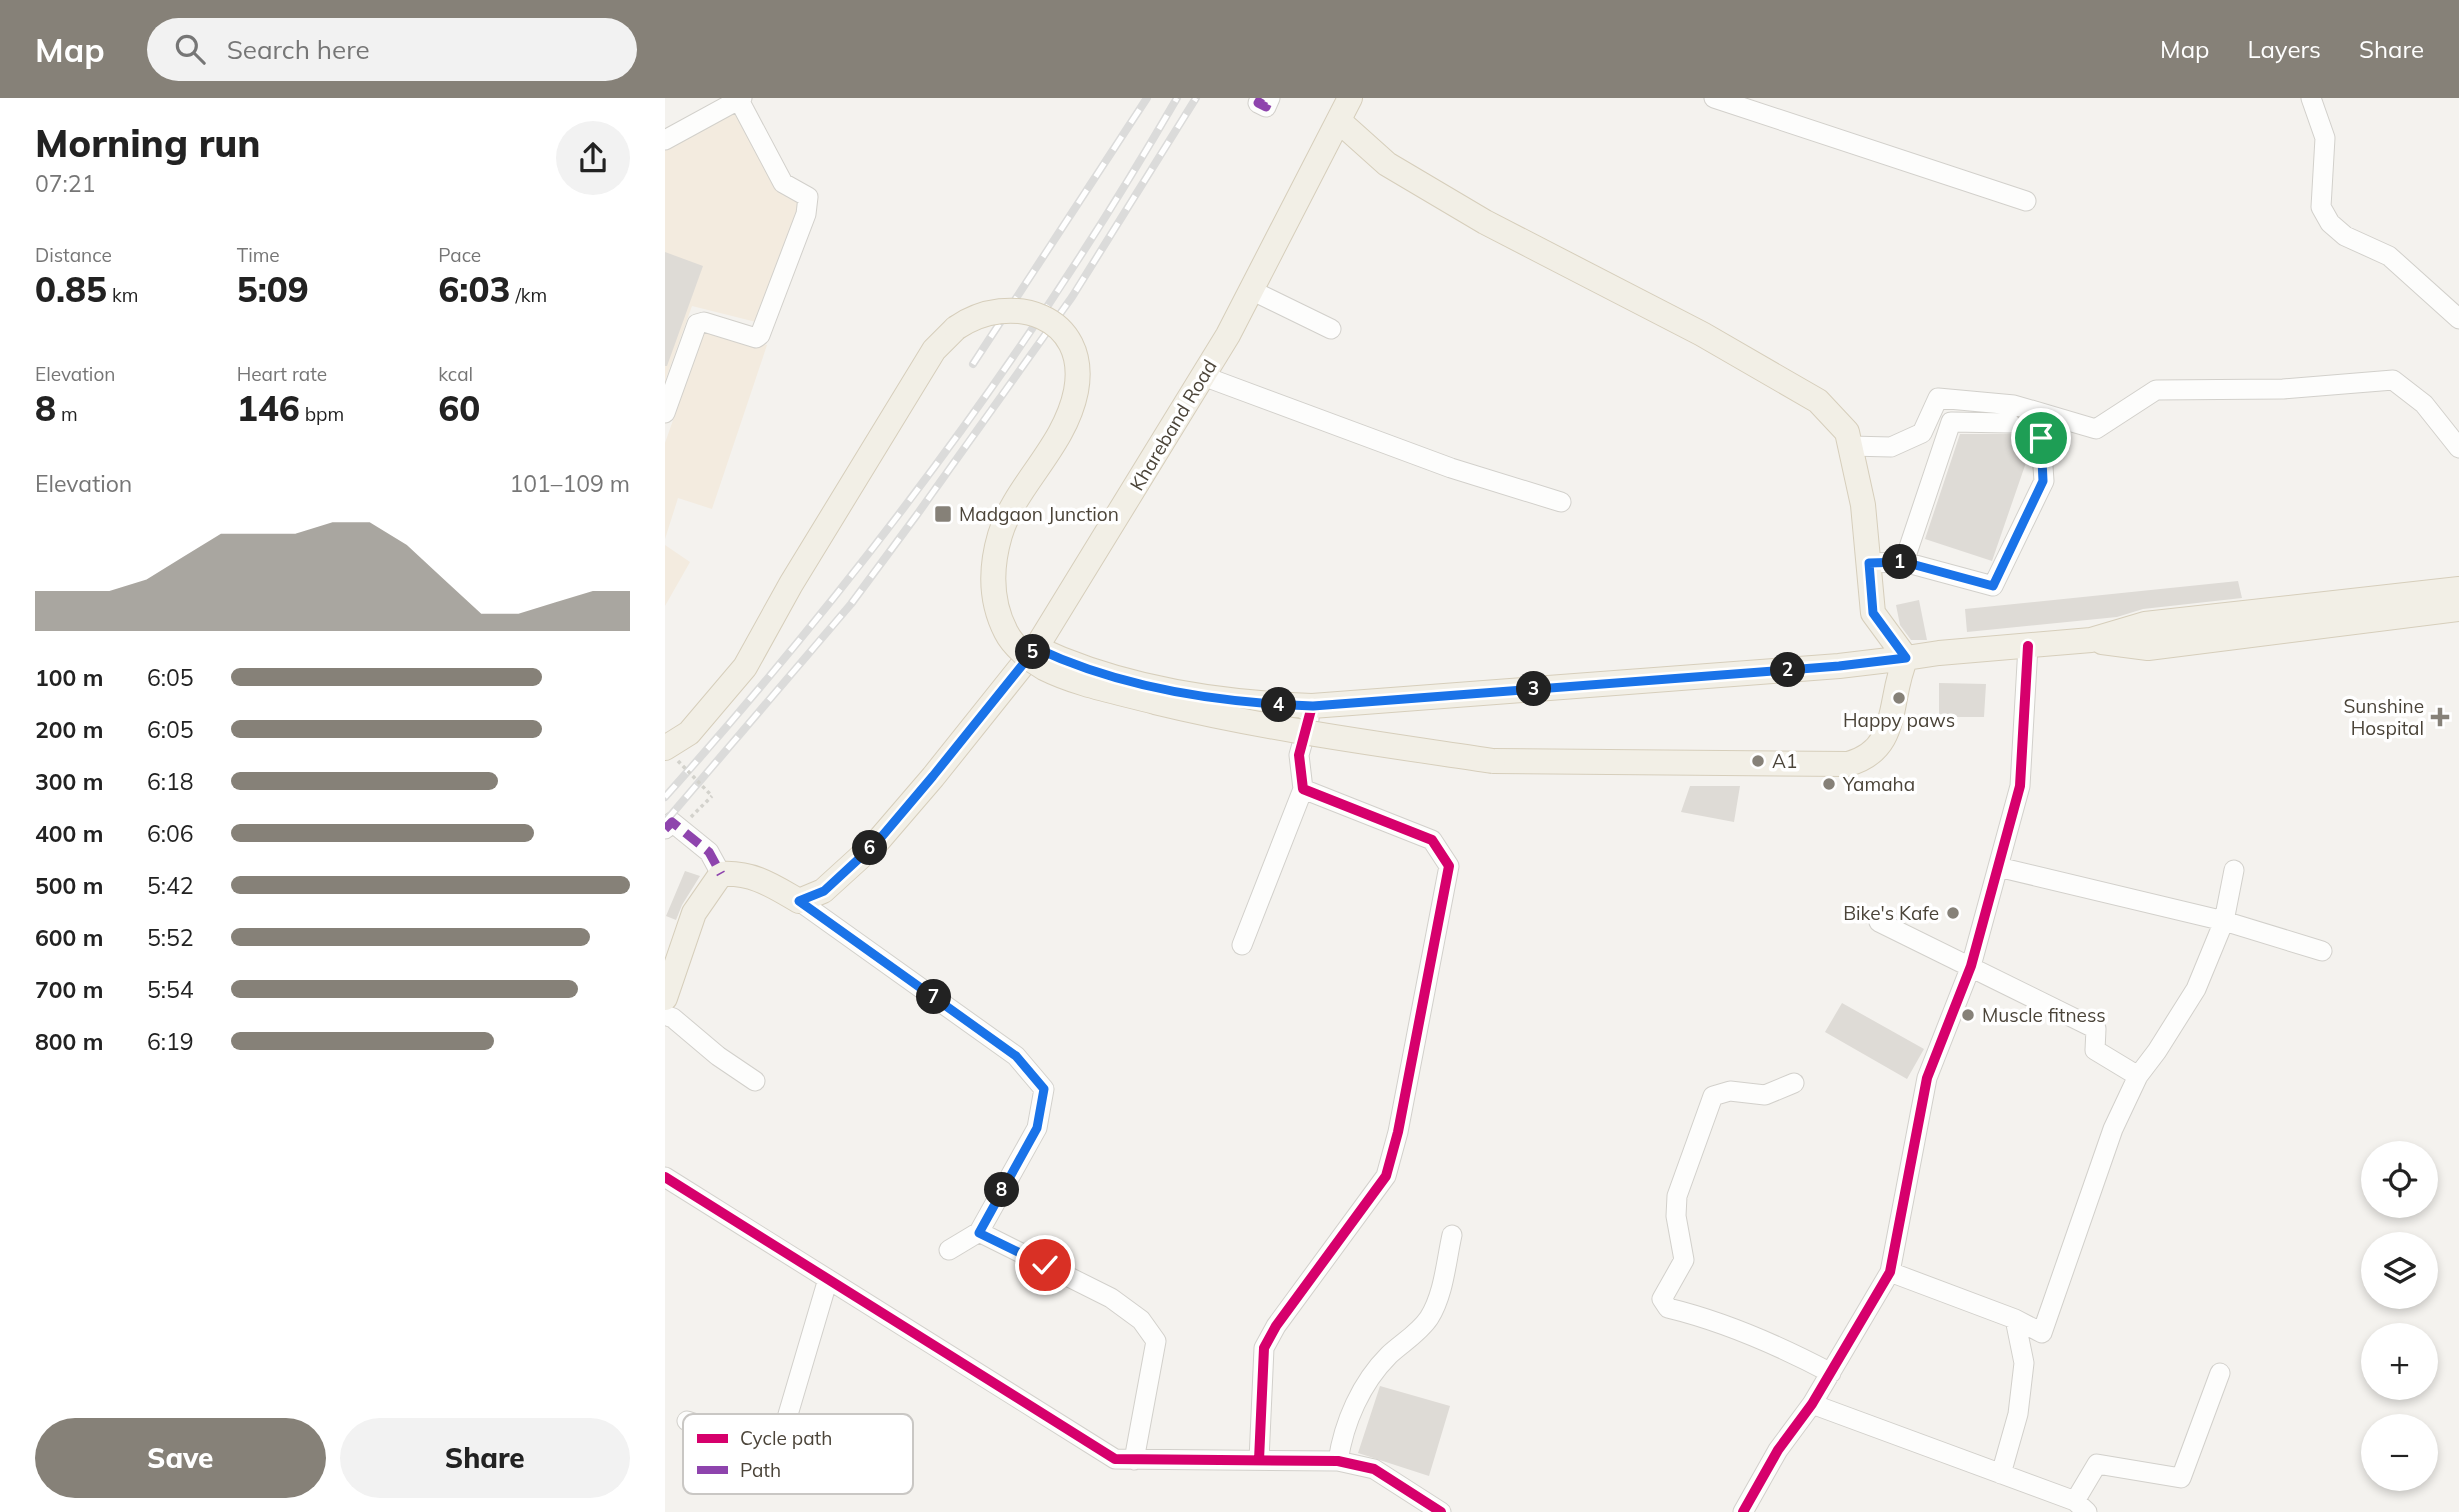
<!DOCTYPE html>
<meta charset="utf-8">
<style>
:root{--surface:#fff;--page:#f2f2f2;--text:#222;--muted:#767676;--accent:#868178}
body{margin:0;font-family:Mulish,sans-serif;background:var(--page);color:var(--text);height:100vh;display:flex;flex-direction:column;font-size:26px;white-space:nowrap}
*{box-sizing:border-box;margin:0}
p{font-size:23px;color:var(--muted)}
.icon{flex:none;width:38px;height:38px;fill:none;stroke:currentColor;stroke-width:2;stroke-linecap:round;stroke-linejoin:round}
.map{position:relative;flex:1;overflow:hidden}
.details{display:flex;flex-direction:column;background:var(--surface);width:665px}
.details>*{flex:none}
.fabs{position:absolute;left:1696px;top:1043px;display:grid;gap:14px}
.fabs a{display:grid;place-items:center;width:77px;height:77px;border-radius:50%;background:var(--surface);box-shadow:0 4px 10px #0003;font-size:35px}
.pin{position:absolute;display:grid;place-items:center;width:60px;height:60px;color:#fff;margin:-30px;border:4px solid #fff;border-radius:50%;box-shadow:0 2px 7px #0007}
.km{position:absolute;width:35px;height:35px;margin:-18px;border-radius:50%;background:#222;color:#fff;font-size:19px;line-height:35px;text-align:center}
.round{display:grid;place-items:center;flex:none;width:74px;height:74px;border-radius:37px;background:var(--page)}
.summary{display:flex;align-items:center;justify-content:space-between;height:119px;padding:0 35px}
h1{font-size:38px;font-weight:800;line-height:52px}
.stats{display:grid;grid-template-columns:repeat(3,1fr);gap:10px;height:119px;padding:7px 35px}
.stats div{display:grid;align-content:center}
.stats b{font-size:35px;font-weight:800}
.stats small{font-size:19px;font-weight:400}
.stats p{font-size:19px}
.chart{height:196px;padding:14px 35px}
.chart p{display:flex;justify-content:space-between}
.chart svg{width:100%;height:126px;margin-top:7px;fill:var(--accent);opacity:.7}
.button{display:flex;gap:14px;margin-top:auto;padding:14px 35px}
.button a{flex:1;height:80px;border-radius:42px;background:var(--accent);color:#fff;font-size:28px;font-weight:800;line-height:80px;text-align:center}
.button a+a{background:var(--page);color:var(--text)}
ul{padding:0 35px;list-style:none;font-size:23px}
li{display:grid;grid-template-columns:112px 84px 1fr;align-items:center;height:52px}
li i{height:18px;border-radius:9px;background:var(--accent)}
header{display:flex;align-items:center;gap:42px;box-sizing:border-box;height:98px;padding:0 35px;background:var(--accent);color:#fff}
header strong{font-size:33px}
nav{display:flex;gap:38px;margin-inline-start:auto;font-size:24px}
.search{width:490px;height:63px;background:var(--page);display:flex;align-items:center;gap:18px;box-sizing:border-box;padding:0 24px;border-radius:38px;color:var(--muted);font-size:26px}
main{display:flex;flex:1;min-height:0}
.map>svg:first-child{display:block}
.commercial{fill:#f3ebdf}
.building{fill:#dedbd6}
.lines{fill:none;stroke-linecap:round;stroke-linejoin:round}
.minor-casing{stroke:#d2d0cb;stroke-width:21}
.major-casing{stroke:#d6cebb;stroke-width:26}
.path{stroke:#d3d2cc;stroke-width:3.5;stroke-dasharray:3.5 3.5;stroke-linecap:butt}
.minor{stroke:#fdfdfc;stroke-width:19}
.major{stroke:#f2efe6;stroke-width:24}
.rail-casing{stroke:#dbdbda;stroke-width:8}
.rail{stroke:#fff;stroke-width:5;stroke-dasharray:16;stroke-linecap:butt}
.major-bridge-casing{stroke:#d6cebb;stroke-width:26;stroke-linecap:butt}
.path-bridge{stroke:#d3d2cc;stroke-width:3.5;stroke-dasharray:3.5 3.5;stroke-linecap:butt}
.major-bridge{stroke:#f2efe6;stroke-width:24}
.quiet{stroke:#8e44ad;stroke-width:9;stroke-dasharray:18 9;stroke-linecap:butt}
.cycleway-casing{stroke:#fff;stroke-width:15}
.cycleway{stroke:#d6006c;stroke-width:10}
.route-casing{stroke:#fff;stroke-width:14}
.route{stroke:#1a73e8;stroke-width:9}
.poi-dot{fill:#868178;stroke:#fff;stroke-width:2.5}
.labels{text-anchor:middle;stroke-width:7;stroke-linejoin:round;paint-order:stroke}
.street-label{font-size:19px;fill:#4b4439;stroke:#fff}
.poi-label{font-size:19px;fill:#4b4439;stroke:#fff;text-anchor:start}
.key{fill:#fff;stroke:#c9c7c4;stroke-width:2}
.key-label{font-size:19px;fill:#4b4439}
</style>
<header>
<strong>Map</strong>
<div class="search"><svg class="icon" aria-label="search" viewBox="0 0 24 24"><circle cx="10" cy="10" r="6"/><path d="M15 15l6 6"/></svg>Search here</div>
<nav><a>Map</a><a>Layers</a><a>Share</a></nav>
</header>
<main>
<section class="details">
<div class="summary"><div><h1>Morning run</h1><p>07:21</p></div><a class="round"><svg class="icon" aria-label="share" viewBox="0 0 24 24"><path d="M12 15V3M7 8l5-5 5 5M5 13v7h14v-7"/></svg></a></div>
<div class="stats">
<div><p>Distance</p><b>0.85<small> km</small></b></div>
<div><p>Time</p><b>5:09</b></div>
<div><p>Pace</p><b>6:03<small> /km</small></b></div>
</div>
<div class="stats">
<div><p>Elevation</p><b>8<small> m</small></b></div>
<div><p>Heart rate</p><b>146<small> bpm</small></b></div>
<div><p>kcal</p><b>60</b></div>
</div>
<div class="chart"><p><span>Elevation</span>101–109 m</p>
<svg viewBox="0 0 160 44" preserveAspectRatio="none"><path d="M0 44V30L10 30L20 30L30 26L40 18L50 10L60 10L70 10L80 6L90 6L100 14L110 26L120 38L130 38L140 34L150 30L160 30V44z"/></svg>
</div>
<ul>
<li><b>100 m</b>6:05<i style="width:78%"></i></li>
<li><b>200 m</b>6:05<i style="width:78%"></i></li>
<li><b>300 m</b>6:18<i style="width:67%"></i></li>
<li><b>400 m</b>6:06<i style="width:76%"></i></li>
<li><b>500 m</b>5:42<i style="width:100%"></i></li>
<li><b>600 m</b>5:52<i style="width:90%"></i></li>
<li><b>700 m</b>5:54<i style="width:87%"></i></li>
<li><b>800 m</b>6:19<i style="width:66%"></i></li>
</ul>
<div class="button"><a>Save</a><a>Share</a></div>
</section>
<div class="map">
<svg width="1794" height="1414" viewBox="0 0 1794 1414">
<rect width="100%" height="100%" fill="#f4f2ee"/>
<path class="commercial" d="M 74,12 L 140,101 L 95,225 L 27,208 L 0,283 L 0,50 Z
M 41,228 L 102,247 L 47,411 L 13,400 L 0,441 L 0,345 Z
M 0,447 L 25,464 L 0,508 Z"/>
<path class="building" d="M 0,154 L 38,168 L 2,268 L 0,268 Z
M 1295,336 L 1349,336 L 1364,341 L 1365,353 L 1327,463 L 1260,441 Z
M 1573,483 L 1577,500 L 1478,511 L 1452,519 L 1302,534 L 1300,511 Z
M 1254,502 L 1262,542 L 1246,542 L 1235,527 L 1231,507 Z
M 1274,585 L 1321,586 L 1319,619 L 1274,619 Z
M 1025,688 L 1075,688 L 1069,724 L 1016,714 Z
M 20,773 L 35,778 L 17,807 L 11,822 L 1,818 Z
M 1177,905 L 1259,951 L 1242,981 L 1160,934 Z
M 715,1288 L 785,1308 L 764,1378 L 693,1355 Z"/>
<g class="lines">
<defs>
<path id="minor" d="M 596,0 L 593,5 L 601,9 L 605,0
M 1049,0 L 1361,103
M 1646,0 L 1660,40 L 1656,109 L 1665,125 L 1680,138 L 1724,158 L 1794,221
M 0,42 L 77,0
M 586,192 L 666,231
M 538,278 L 786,370 L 896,404
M 0,315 L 32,226 L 39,224 L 91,240 L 95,237 L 141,116 L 143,99 L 118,85 L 74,2
M 1185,348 L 1226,349 L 1257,335 L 1273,300 L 1349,307 L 1431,331 L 1491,292 L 1618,291 L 1728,282 L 1759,306 L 1794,350
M 1239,464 L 1328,488 L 1379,383 L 1376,340
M 1204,465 L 1239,464 L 1286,324 L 1345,325
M 0,731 L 7,724 L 44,754 L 56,776
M 1333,769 L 1559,823 L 1569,772
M 134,803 L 351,958 L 379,991 L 372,1030 L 314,1134
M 1214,824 L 1431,931 L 1430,952 L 1473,978 L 1492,953 L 1531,891 L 1559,823 L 1657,853
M 577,847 L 638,691
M 0,917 L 8,920 L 53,958 L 90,983
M 1129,985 L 1100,997 L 1065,993 L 1048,998 L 1012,1098 L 1011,1118 L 1019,1162 L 997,1201 L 1003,1210 C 1061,1224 1113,1247 1166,1275
M 0,1079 L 450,1361 L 673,1363 L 709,1371 L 776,1414
M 284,1152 L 314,1134 L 446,1200 L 476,1222 L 491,1243 L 469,1362
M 1225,1174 L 1350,1221 L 1377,1235 L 1448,1031 L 1473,978
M 1147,1306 L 1410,1403 L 1422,1414
M 22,1323 L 102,1349 L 114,1347 L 163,1181
M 594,1362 L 599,1250 L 611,1228 L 721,1078 L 733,1034 L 784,768 L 767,742 L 638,691 L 634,657 L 644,621
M 673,1363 C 679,1324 696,1285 724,1257 C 737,1245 754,1235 764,1220 C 779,1196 781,1164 787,1137
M 1336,1376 L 1353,1316 L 1359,1265 L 1350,1221
M 1410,1403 L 1432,1366 L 1516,1380 L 1555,1275
M 1078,1414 L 1113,1352 L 1147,1306 L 1225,1174 L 1262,980 L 1306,868 L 1355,688 L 1363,548"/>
<path id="major" d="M 1437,544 L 1483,550 L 1794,511
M 371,550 C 456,590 554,605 647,608 L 1174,568 L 1241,560 L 1208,515 L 1198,407 L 1182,334 L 1153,303 L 1037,236 L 820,124 L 722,66 L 674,23
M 0,650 L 24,635 L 80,569 L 126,486 L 269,252 L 291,230
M 828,663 L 1183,666 C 1237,651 1222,601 1241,560 L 1274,555 L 1426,542 L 1480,526 L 1794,491
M 0,900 L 29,815 L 56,776 C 88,774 108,788 134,803 L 158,793 L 213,743 L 268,679 L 371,550 L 563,237 L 685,0"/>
</defs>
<use href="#minor" class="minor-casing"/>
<use href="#major" class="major-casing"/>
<path class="path" d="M 26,719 L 47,698"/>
<use href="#minor" class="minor"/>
<use href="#major" class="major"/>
<defs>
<path id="rail" d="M 308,266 L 482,0
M 0,699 C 193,483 367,251 512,0
M 0,724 L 186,506 L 251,418 L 407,199 L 531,0"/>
</defs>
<use href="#rail" class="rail-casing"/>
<use href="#rail" class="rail"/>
<defs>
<path id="major-bridge" d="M 291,230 C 346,192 425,218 411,293 C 400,349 350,387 335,437 C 325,471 325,503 341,534 C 348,548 365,562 379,570 C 413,587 453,594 490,604 C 601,631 715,646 828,663"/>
</defs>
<use href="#major-bridge" class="major-bridge-casing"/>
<path class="path-bridge" d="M 13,663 L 47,698"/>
<use href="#major-bridge" class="major-bridge"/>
<path class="quiet" d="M 596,0 L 593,5 L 601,9 L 605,0
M 0,731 L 7,724 L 44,754 L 56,776"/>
<defs>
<path id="cycleway" d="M 0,1079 L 450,1361 L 673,1363 L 709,1371 L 776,1414
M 594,1362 L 599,1250 L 611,1228 L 721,1078 L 733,1034 L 784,768 L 767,742 L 638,691 L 634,657 L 647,608
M 1078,1414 L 1113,1352 L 1147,1306 L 1225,1174 L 1262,980 L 1306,868 L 1355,688 L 1363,548"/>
</defs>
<use href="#cycleway" class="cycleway-casing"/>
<use href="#cycleway" class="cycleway"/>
</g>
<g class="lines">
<defs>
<path id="route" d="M 380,1167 L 314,1135 L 372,1030 L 379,991 L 351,958 L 134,803 L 159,793 L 213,743 L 268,678 L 371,550 C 456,590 554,605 648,608 L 1174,568 L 1241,560 L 1208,515 L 1204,465 L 1239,464 L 1328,488 L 1378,383 L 1376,340"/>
</defs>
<use href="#route" class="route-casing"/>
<use href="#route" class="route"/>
</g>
<g class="poi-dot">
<rect x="269" y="407" width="18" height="18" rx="3.5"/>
<circle cx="1234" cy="600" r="7"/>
<path d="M1771.5 608.5h7v7h7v7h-7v7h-7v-7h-7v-7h7z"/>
<circle cx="1093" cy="663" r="7"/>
<circle cx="1164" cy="686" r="7"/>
<circle cx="1288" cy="815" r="7"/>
<circle cx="1303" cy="917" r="7"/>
</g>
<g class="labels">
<g class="street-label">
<text transform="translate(508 327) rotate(-59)" y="7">Khareband Road</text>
</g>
<g class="poi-label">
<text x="294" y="423">Madgaon Junction</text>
<text x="1759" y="615" text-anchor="end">Sunshine<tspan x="1759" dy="22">Hospital</tspan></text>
<text x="1234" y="629" text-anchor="middle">Happy paws</text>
<text x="1107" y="670">A1</text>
<text x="1178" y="693">Yamaha</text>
<text x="1274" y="822" text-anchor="end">Bike's Kafe</text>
<text x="1317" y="924">Muscle fitness</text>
</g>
</g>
<rect x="18" y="1316" width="230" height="80" rx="10" class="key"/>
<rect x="32" y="1336" width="31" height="9" fill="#d6006c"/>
<rect x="32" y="1368" width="31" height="8" fill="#8e44ad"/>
<g class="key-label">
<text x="75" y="1347">Cycle path</text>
<text x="75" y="1379">Path</text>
</g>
</svg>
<div class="fabs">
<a><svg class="icon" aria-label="locate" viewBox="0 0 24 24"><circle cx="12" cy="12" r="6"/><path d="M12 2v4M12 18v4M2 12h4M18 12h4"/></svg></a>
<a><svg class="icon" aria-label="layers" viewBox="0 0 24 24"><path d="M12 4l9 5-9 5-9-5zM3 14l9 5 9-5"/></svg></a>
<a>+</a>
<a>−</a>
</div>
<div class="pin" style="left:1376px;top:340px;background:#1e9e55"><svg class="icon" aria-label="arrive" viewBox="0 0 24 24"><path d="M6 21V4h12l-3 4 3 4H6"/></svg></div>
<div class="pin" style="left:380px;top:1167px;background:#d93025"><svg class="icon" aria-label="check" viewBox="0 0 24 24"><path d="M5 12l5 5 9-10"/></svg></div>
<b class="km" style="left:1235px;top:464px">1</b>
<b class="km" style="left:1123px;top:572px">2</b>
<b class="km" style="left:869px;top:591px">3</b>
<b class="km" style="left:614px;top:607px">4</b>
<b class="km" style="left:368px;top:554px">5</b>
<b class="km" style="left:205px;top:750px">6</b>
<b class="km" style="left:269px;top:899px">7</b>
<b class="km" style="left:337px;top:1092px">8</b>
</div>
</main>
